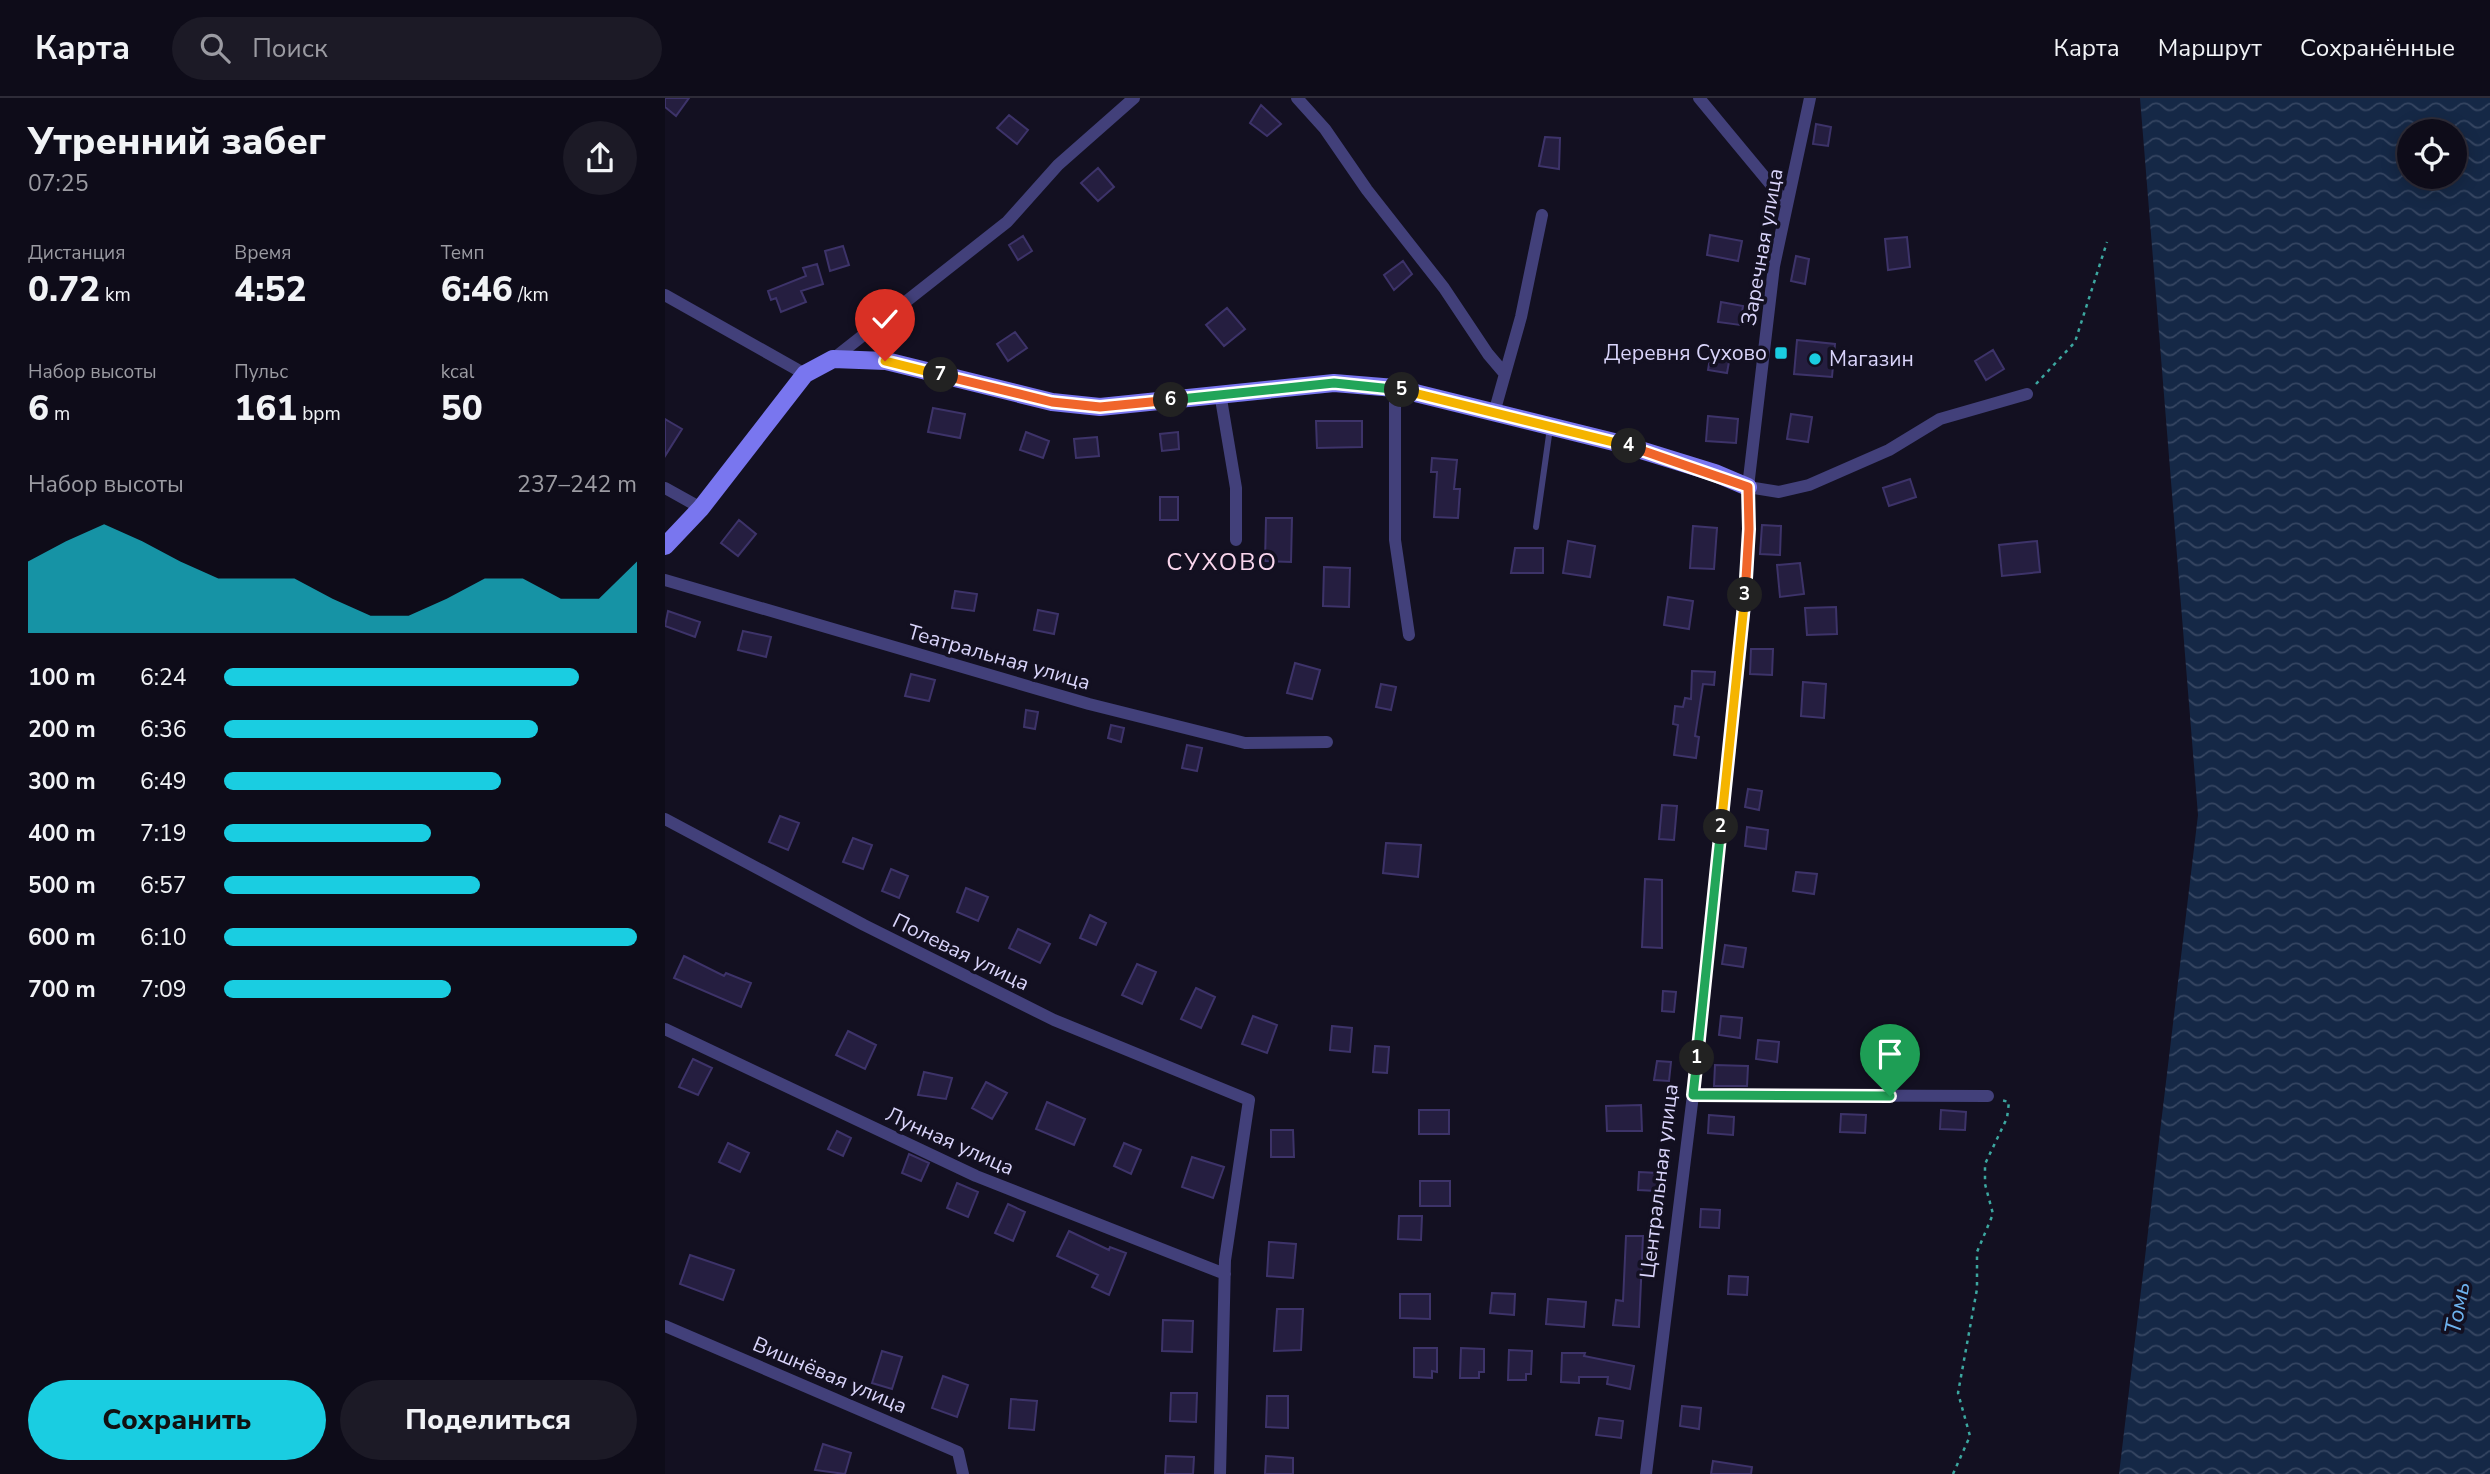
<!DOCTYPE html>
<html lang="ru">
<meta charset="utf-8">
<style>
:root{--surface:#0e0c19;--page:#1c1a26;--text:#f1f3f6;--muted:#9b9ba2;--line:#2e2c38;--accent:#1acde1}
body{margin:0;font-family:"Nunito Sans",sans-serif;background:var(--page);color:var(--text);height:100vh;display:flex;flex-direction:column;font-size:26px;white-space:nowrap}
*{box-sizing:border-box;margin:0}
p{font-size:23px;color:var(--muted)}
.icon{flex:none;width:38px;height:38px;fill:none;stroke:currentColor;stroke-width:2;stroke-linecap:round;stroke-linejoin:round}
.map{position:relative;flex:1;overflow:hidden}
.panel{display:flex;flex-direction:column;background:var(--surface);width:665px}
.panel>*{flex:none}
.fabs{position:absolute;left:1732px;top:21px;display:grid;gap:14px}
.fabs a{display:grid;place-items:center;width:70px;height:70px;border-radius:50%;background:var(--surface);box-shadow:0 4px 18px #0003,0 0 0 2px var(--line);font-size:35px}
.pin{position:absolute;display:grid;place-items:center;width:60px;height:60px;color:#fff;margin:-72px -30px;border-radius:50% 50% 50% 0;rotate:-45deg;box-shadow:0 0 7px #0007}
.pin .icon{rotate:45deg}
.km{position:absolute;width:35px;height:35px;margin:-18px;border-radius:50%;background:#222;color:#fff;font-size:19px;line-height:35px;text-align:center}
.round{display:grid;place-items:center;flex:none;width:74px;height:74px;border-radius:37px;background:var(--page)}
.overview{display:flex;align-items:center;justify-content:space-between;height:119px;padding:0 28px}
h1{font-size:38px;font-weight:800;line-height:52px}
.figures{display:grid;grid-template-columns:repeat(3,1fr);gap:10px;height:119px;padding:7px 28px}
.figures div{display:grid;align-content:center}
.figures b{font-size:35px;font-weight:800}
.figures small{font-size:19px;font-weight:400}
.figures p{font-size:19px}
.chart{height:196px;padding:14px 28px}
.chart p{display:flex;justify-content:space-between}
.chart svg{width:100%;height:126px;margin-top:7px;fill:var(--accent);opacity:.7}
.cta{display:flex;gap:14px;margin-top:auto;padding:14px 28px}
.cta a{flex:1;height:80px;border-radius:42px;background:var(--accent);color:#111;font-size:28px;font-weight:800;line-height:80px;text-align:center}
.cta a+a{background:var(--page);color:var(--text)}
ul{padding:0 28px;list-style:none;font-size:23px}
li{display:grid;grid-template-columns:112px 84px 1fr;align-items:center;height:52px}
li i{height:18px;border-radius:9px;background:var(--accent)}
header{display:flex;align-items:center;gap:42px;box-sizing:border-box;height:98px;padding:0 35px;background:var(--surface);border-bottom:2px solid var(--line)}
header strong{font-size:33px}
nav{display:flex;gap:38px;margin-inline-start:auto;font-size:24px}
.search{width:490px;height:63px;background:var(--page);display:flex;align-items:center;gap:18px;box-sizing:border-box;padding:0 24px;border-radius:38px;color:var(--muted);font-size:26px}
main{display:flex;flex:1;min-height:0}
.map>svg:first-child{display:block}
.water{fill:url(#water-waves);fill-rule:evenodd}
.building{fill:#251e40;stroke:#3d3369;stroke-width:2}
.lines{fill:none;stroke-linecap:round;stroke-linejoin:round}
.path{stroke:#3ca7a0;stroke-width:2.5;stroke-dasharray:3.5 5;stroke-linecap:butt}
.lane{stroke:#42407a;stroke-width:6}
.street{stroke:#42407a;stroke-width:12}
.secondary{stroke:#7976ef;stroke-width:18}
.split-1-casing{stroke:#fff;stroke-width:14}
.split-2-casing{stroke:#fff;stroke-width:14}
.split-3-casing{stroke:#fff;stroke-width:14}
.split-4-casing{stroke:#fff;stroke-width:14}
.split-5-casing{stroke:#fff;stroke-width:14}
.split-6-casing{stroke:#fff;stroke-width:14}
.split-7-casing{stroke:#fff;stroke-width:14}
.split-8-casing{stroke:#fff;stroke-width:14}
.split-1{stroke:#22a559;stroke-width:9}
.split-2{stroke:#22a559;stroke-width:9}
.split-3{stroke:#f5b400;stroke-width:9}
.split-4{stroke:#f0652b;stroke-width:9}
.split-5{stroke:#f5b400;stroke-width:9}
.split-6{stroke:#22a559;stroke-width:9}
.split-7{stroke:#f0652b;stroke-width:9}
.split-8{stroke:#f5b400;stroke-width:9}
.poi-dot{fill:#1acde1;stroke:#131021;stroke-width:2.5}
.labels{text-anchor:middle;stroke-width:7;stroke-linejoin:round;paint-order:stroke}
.street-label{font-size:21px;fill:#d9d4fa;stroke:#131021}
.poi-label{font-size:21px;fill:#d9d4fa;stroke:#131021;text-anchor:end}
.water-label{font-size:23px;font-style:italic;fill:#6eb3ef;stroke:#131021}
.quarter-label{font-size:24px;letter-spacing:2px;fill:#fad6ed;stroke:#131021}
</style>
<header>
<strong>Карта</strong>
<div class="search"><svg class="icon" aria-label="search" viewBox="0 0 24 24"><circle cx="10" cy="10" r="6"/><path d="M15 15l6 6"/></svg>Поиск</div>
<nav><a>Карта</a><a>Маршрут</a><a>Сохранённые</a></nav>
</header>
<main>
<section class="panel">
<div class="overview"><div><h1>Утренний забег</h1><p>07:25</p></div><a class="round"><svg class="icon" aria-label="share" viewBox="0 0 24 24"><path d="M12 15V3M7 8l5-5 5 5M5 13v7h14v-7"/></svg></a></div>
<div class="figures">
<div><p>Дистанция</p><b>0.72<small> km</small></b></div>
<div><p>Время</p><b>4:52</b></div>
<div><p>Темп</p><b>6:46<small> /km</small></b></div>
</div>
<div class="figures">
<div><p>Набор высоты</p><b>6<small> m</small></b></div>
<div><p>Пульс</p><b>161<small> bpm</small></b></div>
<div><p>kcal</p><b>50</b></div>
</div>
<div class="chart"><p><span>Набор высоты</span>237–242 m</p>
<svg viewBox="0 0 160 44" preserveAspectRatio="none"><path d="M0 44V19L10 12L20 6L30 12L40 19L50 25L60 25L70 25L80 32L90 38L100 38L110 32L120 25L130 25L140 32L150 32L160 19V44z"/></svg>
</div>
<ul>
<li><b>100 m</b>6:24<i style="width:86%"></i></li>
<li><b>200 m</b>6:36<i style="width:76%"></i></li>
<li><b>300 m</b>6:49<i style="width:67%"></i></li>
<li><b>400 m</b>7:19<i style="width:50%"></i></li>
<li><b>500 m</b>6:57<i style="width:62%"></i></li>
<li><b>600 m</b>6:10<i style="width:100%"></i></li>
<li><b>700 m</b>7:09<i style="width:55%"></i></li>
</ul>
<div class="cta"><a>Сохранить</a><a>Поделиться</a></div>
</section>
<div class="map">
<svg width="1825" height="1376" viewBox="0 0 1825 1376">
<defs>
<pattern id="water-waves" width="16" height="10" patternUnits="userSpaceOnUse" patternTransform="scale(1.75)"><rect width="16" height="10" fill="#152846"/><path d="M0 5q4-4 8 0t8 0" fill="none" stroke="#364662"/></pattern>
</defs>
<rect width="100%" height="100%" fill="#131021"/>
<path class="water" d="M 1475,0 L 1825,0 L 1825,1376 L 1454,1376 L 1533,717 ZM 1745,33 L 1790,33 L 1790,79 L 1745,79 Z"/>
<path class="building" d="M 0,0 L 24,0 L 11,18 L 0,9 Z
M 596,7 L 616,26 L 602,38 L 585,25 Z
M 344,17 L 363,32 L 352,46 L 332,30 Z
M 1151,26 L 1166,29 L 1163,48 L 1148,46 Z
M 880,39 L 895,40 L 894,71 L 874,68 Z
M 433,70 L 449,89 L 433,103 L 416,85 Z
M 1045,137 L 1077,143 L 1073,163 L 1042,157 Z
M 358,138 L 367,153 L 353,162 L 344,147 Z
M 1242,139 L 1245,169 L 1223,172 L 1220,141 Z
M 178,148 L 184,167 L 165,173 L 160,153 Z
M 1131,158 L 1144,161 L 1140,186 L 1126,183 Z
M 738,163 L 747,176 L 729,192 L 719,177 Z
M 152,166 L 158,186 L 136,193 L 141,204 L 116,214 L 111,200 L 106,202 L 103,193 L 141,178 L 138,170 Z
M 1056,204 L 1078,208 L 1075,227 L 1053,224 Z
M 562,210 L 580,231 L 559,248 L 541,227 Z
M 350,234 L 362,250 L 343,263 L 332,246 Z
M 1132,242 L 1170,246 L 1167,279 L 1129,276 Z
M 1328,252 L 1339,271 L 1321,282 L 1310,263 Z
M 1046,255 L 1065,258 L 1062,275 L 1043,272 Z
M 268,310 L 300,316 L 295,340 L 263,334 Z
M 1126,316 L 1147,319 L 1143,344 L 1122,341 Z
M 1043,318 L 1073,321 L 1071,345 L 1041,343 Z
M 0,321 L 17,331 L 0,358 Z
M 651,323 L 697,323 L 697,349 L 652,350 Z
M 361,334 L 384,343 L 378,360 L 355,352 Z
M 513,334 L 514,351 L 497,353 L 495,336 Z
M 432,339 L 434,358 L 411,360 L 409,341 Z
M 767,360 L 792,362 L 789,391 L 795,391 L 793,420 L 769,419 L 772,374 L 766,374 Z
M 1245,381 L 1251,399 L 1224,408 L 1218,390 Z
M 495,399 L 513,399 L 513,422 L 495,422 Z
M 601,420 L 627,420 L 626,464 L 600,463 Z
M 74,422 L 91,436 L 73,458 L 56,445 Z
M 1097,427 L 1116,428 L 1115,457 L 1095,456 Z
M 1028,428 L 1052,430 L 1049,471 L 1025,470 Z
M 903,443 L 930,448 L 925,479 L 898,475 Z
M 1372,443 L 1375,474 L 1337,478 L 1334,447 Z
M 850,450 L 878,450 L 878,475 L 846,475 Z
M 1135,465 L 1139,496 L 1115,499 L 1112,467 Z
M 659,469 L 685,470 L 684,509 L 658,508 Z
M 290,493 L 312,496 L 309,513 L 287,510 Z
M 1003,499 L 1028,503 L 1024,531 L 999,527 Z
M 1171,509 L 1172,536 L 1142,537 L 1140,510 Z
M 373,512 L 393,516 L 389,536 L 369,532 Z
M 3,513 L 35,524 L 30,539 L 0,528 Z
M 78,533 L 106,539 L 101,559 L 73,552 Z
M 1086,551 L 1108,551 L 1107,577 L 1085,576 Z
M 630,565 L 655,572 L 647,601 L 622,595 Z
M 1027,573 L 1050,574 L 1049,587 L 1038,586 L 1030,638 L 1034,639 L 1031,660 L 1009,657 L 1013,627 L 1008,626 L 1010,608 L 1018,609 L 1020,600 L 1026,601 Z
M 246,576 L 270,582 L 264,603 L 240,598 Z
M 1138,584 L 1161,586 L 1159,620 L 1136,618 Z
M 716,586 L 731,589 L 726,612 L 711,609 Z
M 361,612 L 373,614 L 370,631 L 359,629 Z
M 446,627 L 459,630 L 456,644 L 443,640 Z
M 522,647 L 537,650 L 532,673 L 517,670 Z
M 1083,691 L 1097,693 L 1094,712 L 1080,709 Z
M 997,707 L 1012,708 L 1009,742 L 994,741 Z
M 115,718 L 134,725 L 123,752 L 104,744 Z
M 1082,729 L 1103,732 L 1101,751 L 1080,748 Z
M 188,740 L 207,747 L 198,771 L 178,764 Z
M 721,745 L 756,747 L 753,779 L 718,775 Z
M 226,771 L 243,778 L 234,800 L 217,793 Z
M 1131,774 L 1152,776 L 1149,796 L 1128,793 Z
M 980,781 L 997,782 L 997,850 L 977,849 Z
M 301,790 L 323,799 L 313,823 L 292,814 Z
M 425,817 L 441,825 L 431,847 L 415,840 Z
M 353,831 L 385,846 L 375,865 L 344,850 Z
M 1060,847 L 1081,850 L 1078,869 L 1057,866 Z
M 19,858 L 59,878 L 61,875 L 86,885 L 76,909 L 9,880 Z
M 472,866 L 491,874 L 477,906 L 457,897 Z
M 531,890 L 550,899 L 536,930 L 516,921 Z
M 998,893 L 1011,894 L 1009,914 L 997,913 Z
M 588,918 L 612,927 L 602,955 L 577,946 Z
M 1056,918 L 1077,920 L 1075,940 L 1054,937 Z
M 667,928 L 687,930 L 685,954 L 665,952 Z
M 183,933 L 211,947 L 200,971 L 171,957 Z
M 1093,942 L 1114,944 L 1112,964 L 1091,961 Z
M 710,948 L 724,949 L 722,975 L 708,974 Z
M 28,961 L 47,970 L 33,997 L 14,989 Z
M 992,963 L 1006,964 L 1004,983 L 989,982 Z
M 1050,967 L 1083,968 L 1082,988 L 1049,988 Z
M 259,974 L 287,980 L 281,1001 L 253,997 Z
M 321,984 L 342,995 L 327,1021 L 307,1010 Z
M 382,1004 L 420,1021 L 409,1047 L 371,1031 Z
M 976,1007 L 977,1033 L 942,1033 L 941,1008 Z
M 754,1012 L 784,1012 L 784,1036 L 754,1036 Z
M 1276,1012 L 1301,1014 L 1300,1032 L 1275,1031 Z
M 1176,1016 L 1201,1017 L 1200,1035 L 1175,1034 Z
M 1044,1017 L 1069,1019 L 1068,1037 L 1043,1035 Z
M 606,1032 L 628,1032 L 629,1059 L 606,1059 Z
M 172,1033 L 186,1040 L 178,1058 L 163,1051 Z
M 63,1045 L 84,1055 L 75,1074 L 54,1064 Z
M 459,1045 L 476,1052 L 466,1076 L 449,1068 Z
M 244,1056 L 264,1065 L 256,1083 L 237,1075 Z
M 527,1059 L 559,1069 L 548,1100 L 517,1089 Z
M 974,1074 L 993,1075 L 992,1093 L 973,1092 Z
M 755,1083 L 785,1083 L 785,1108 L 755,1108 Z
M 292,1085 L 313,1094 L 303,1119 L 282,1110 Z
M 343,1106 L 360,1114 L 348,1143 L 330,1135 Z
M 1036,1111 L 1055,1112 L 1054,1130 L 1035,1129 Z
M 734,1118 L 757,1118 L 756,1142 L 733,1141 Z
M 404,1133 L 444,1152 L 445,1149 L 461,1155 L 444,1197 L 427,1189 L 433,1177 L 392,1158 Z
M 961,1138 L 978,1138 L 974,1229 L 948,1227 L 951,1202 L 958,1203 Z
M 604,1144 L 631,1146 L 628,1180 L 602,1178 Z
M 25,1157 L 69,1172 L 58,1202 L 15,1186 Z
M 1064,1178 L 1083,1179 L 1082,1197 L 1063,1196 Z
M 827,1195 L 850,1196 L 849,1217 L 825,1215 Z
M 735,1196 L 765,1196 L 765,1221 L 735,1220 Z
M 883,1201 L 921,1204 L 919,1229 L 881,1226 Z
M 612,1211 L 638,1211 L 636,1252 L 609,1253 Z
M 498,1222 L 528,1223 L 527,1254 L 497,1253 Z
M 749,1250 L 772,1250 L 772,1274 L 767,1273 L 767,1280 L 749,1279 Z
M 796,1250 L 819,1251 L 819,1274 L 814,1274 L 814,1280 L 795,1280 Z
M 844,1252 L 867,1253 L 866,1276 L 861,1276 L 861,1282 L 843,1282 Z
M 217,1253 L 237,1259 L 227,1291 L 207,1285 Z
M 897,1255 L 920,1255 L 919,1258 L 969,1268 L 965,1291 L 942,1286 L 943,1279 L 914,1279 L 914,1285 L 896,1284 Z
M 278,1278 L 303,1287 L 292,1319 L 267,1310 Z
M 506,1295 L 532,1295 L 531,1324 L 505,1323 Z
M 602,1298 L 623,1298 L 623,1330 L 601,1329 Z
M 346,1301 L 372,1303 L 369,1332 L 344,1330 Z
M 1017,1308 L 1036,1310 L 1034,1331 L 1015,1328 Z
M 934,1320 L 958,1323 L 956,1340 L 931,1337 Z
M 158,1346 L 186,1355 L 180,1376 L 150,1372 Z
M 501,1358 L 529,1359 L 528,1376 L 500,1376 Z
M 601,1358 L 628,1360 L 628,1376 L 600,1376 Z
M 1048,1363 L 1087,1369 L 1086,1376 L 1046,1376 Z"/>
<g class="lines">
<path class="path" d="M 1371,286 L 1410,244 L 1442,144
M 1288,1376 L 1305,1338 L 1293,1295 L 1312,1191 L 1312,1154 L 1328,1116 L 1320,1086 L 1320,1066 L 1342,1020 L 1344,1004 L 1336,1002"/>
<path class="lane" d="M 871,429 L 885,330"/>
<path class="street" d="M 632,0 L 660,31 L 702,92 L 779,190 L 823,256 L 840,276
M 1034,0 L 1122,106
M 0,197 L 140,276
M 168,261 L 342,124 L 393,67 L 469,0
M 730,290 L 730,442 L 744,537
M 555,295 L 571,390 L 571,442
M 829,315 L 856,219 L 877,117
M 1083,389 L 1114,394 L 1144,387 L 1224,352 L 1275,321 L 1362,296
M 0,390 L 36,410
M 0,482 L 424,606 L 580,645 L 662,644
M 0,721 L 199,827 L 389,922 L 584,1002 L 560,1162 L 555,1376
M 0,931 L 311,1078 L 560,1176
M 1028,997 L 1323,998
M 0,1228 L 293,1354 L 298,1376
M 981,1376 L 1028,997 L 1081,496 L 1084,431 L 1083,389 L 1109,168 L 1145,0"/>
<path class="secondary" d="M 0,448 L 36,410 L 140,276 L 168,261 L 221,263 L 387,304 L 435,309 L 669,285 L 730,290 L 953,345 L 1050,375 L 1083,389"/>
</g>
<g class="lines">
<defs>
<path id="split-1" d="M 1032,960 L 1028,997 L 1225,998"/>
<path id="split-2" d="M 1032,960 L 1056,729"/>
<path id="split-3" d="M 1056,729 L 1080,497"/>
<path id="split-4" d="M 964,348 L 1083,389 L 1084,431 L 1080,497"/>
<path id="split-5" d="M 737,292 L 964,348"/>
<path id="split-6" d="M 506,302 L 669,285 L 737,292"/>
<path id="split-7" d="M 276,277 L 387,304 L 435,309 L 506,302"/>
<path id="split-8" d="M 220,263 L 276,277"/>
</defs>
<use href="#split-1" class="split-1-casing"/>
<use href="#split-2" class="split-2-casing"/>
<use href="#split-3" class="split-3-casing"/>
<use href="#split-4" class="split-4-casing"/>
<use href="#split-5" class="split-5-casing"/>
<use href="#split-6" class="split-6-casing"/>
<use href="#split-7" class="split-7-casing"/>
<use href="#split-8" class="split-8-casing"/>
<use href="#split-1" class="split-1"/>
<use href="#split-2" class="split-2"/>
<use href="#split-3" class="split-3"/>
<use href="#split-4" class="split-4"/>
<use href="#split-5" class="split-5"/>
<use href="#split-6" class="split-6"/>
<use href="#split-7" class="split-7"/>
<use href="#split-8" class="split-8"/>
</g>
<g class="poi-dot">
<rect x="1109" y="248" width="14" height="14" rx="3.5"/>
<circle cx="1150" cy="261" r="7"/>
</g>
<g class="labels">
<g class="street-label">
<text transform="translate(1097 149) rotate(-80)" y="7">Заречная улица</text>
<text transform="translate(334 559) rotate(16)" y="7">Театральная улица</text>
<text transform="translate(296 854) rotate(26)" y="7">Полевая улица</text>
<text transform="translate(285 1043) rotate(24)" y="7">Лунная улица</text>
<text transform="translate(994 1083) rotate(-83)" y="7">Центральная улица</text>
<text transform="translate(165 1277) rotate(23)" y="7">Вишнёвая улица</text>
</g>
<g class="poi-label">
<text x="1102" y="262">Деревня Сухово</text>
<text x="1164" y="268" text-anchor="start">Магазин</text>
</g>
<g class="water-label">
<text transform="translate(1792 1210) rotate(-79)" y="8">Томь</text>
</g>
<g class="quarter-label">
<text x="557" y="472">СУХОВО</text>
</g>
</g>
</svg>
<div class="fabs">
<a><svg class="icon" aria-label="locate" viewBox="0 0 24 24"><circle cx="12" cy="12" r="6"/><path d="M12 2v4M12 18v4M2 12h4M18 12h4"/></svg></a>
</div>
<div class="pin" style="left:1225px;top:998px;background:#1e9e55"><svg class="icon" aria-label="arrive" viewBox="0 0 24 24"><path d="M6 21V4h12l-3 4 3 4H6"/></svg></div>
<div class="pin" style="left:220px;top:263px;background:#d93025"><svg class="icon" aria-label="check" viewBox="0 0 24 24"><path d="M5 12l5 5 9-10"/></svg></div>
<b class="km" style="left:1032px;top:960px">1</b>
<b class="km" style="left:1056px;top:729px">2</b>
<b class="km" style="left:1080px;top:497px">3</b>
<b class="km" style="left:964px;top:348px">4</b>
<b class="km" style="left:737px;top:292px">5</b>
<b class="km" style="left:506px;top:302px">6</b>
<b class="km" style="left:276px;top:277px">7</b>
</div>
</main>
